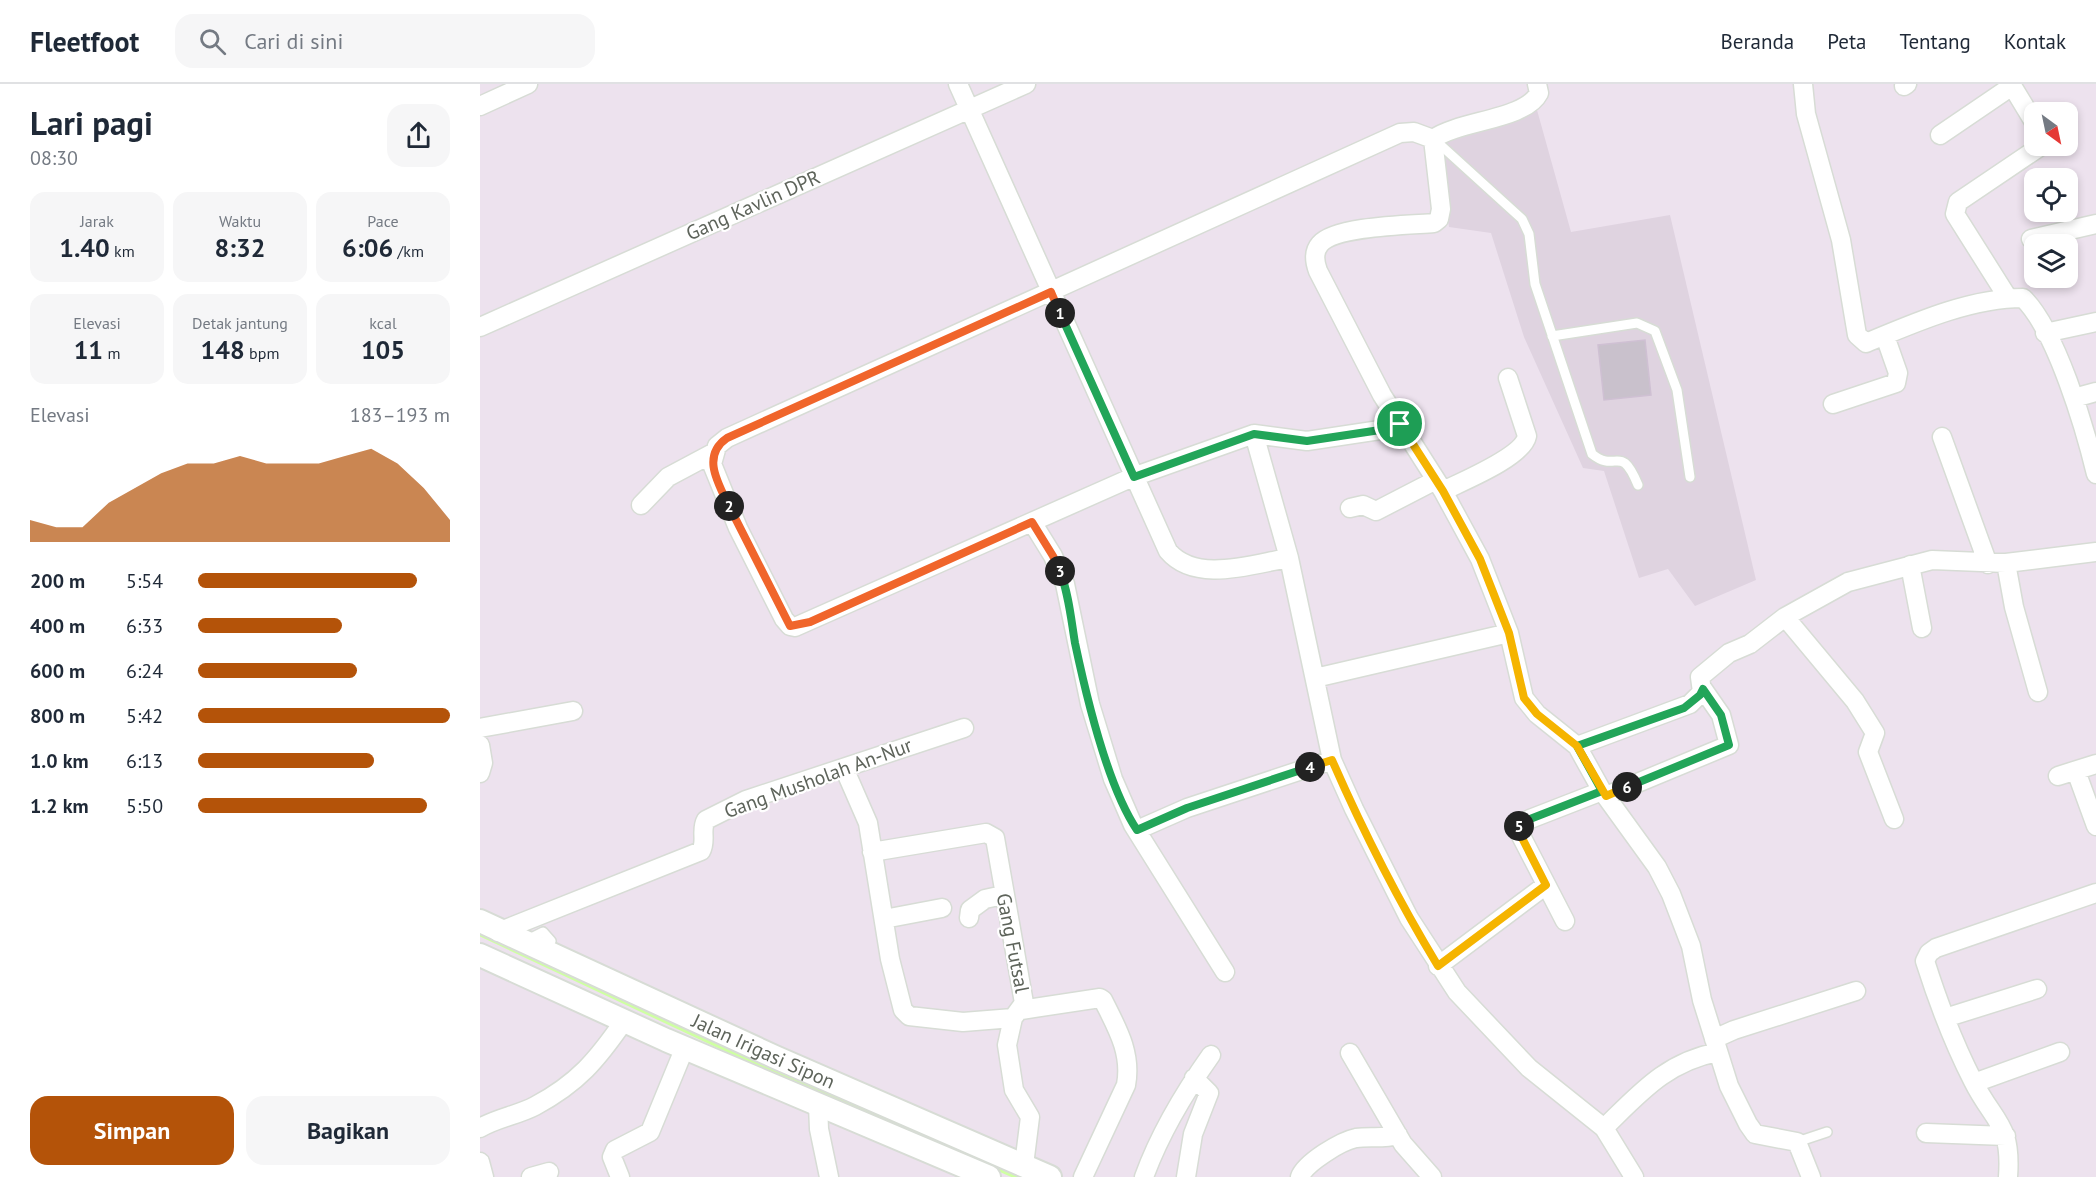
<!DOCTYPE html>
<html lang="id">
<meta charset="utf-8">
<style>
:root{--surface:#fff;--page:#f6f6f7;--text:#1f2937;--muted:#747a83;--line:#e0e1e3;--accent:#b45309}
body{margin:0;font-family:"PT Sans",sans-serif;background:var(--page);color:var(--text);height:100vh;display:flex;flex-direction:column;font-size:22px;white-space:nowrap}
*{box-sizing:border-box;margin:0}
p{font-size:20px;color:var(--muted)}
.icon{flex:none;width:33px;height:33px;fill:none;stroke:currentColor;stroke-width:2;stroke-linecap:round;stroke-linejoin:round}
.map{position:relative;flex:1;overflow:hidden}
.side{display:flex;flex-direction:column;background:var(--surface);width:480px}
.side>*{flex:none}
.needle{width:39px;rotate:147deg}
.controls{position:absolute;left:1544px;top:18px;display:grid;gap:12px}
.controls a{display:grid;place-items:center;width:54px;height:54px;border-radius:12px;background:var(--surface);box-shadow:0 3px 9px #0003;font-size:30px}
.pin{position:absolute;display:grid;place-items:center;width:51px;height:51px;color:#fff;margin:-26px;border:3px solid #fff;border-radius:50%;box-shadow:0 2px 6px #0007}
.km{position:absolute;width:30px;height:30px;margin:-15px;border-radius:50%;background:#222;color:#fff;font-size:16px;line-height:30px;text-align:center}
.round{display:grid;place-items:center;flex:none;width:63px;height:63px;border-radius:18px;background:var(--page)}
.headline{display:flex;align-items:center;justify-content:space-between;height:102px;padding:0 30px}
h1{font-size:33px;font-weight:600;line-height:45px}
.metrics{display:grid;grid-template-columns:repeat(3,1fr);gap:9px;height:102px;padding:6px 30px}
.metrics div{display:grid;align-content:center;border-radius:15px;background:var(--page);text-align:center}
.metrics b{font-size:26px;font-weight:600}
.metrics small{font-size:16px;font-weight:400}
.metrics p{font-size:16px}
.chart{height:168px;padding:12px 30px}
.chart p{display:flex;justify-content:space-between}
.chart svg{width:100%;height:108px;margin-top:6px;fill:var(--accent);opacity:.7}
.button{display:flex;gap:12px;margin-top:auto;padding:12px 30px}
.button a{flex:1;height:69px;border-radius:18px;background:var(--accent);color:#fff;font-size:24px;font-weight:600;line-height:69px;text-align:center}
.button a+a{background:var(--page);color:var(--text)}
ul{padding:0 30px;list-style:none;font-size:20px}
li{display:grid;grid-template-columns:96px 72px 1fr;align-items:center;height:45px}
li i{height:15px;border-radius:8px;background:var(--accent)}
header{display:flex;align-items:center;gap:36px;box-sizing:border-box;height:84px;padding:0 30px;background:var(--surface);border-bottom:2px solid var(--line)}
header strong{font-size:28px}
nav{display:flex;gap:33px;margin-inline-start:auto;font-size:21px}
.search{width:420px;height:54px;background:var(--page);display:flex;align-items:center;gap:15px;box-sizing:border-box;padding:0 21px;border-radius:18px;color:var(--muted);font-size:22px}
main{display:flex;flex:1;min-height:0}
.map>svg:first-child{display:block}
.education{fill:#dfd3e0}
.lines{fill:none;stroke-linecap:round;stroke-linejoin:round}
.stream{stroke:#ceffa2;stroke-width:4.5}
.building{fill:#c9c1cc;stroke:#cfc0d3;stroke-width:1.5}
.service-casing{stroke:#d7dcd5;stroke-width:12}
.minor-casing{stroke:#d7dcd5;stroke-width:21}
.tertiary-casing{stroke:#d7dcd5;stroke-width:26}
.service{stroke:#fff;stroke-width:9}
.minor{stroke:#fff;stroke-width:18}
.tertiary{stroke:#fff;stroke-width:22}
.split-1-casing{stroke:#fff;stroke-width:12}
.split-2-casing{stroke:#fff;stroke-width:12}
.split-3-casing{stroke:#fff;stroke-width:12}
.split-4-casing{stroke:#fff;stroke-width:12}
.split-5-casing{stroke:#fff;stroke-width:12}
.split-6-casing{stroke:#fff;stroke-width:12}
.split-7-casing{stroke:#fff;stroke-width:12}
.split-1{stroke:#22a559;stroke-width:8}
.split-2{stroke:#f0652b;stroke-width:8}
.split-3{stroke:#f0652b;stroke-width:8}
.split-4{stroke:#22a559;stroke-width:8}
.split-5{stroke:#f5b400;stroke-width:8}
.split-6{stroke:#22a559;stroke-width:8}
.split-7{stroke:#f5b400;stroke-width:8}
.labels{text-anchor:middle;stroke-width:4.5;stroke-linejoin:round;paint-order:stroke}
.street-label{font-size:20px;fill:#5e645b;stroke:#fff}
</style>
<header>
<strong>Fleetfoot</strong>
<div class="search"><svg class="icon" aria-label="search" viewBox="0 0 24 24"><circle cx="10" cy="10" r="6"/><path d="M15 15l6 6"/></svg>Cari di sini</div>
<nav><a>Beranda</a><a>Peta</a><a>Tentang</a><a>Kontak</a></nav>
</header>
<main>
<section class="side">
<div class="headline"><div><h1>Lari pagi</h1><p>08:30</p></div><a class="round"><svg class="icon" aria-label="share" viewBox="0 0 24 24"><path d="M12 15V3M7 8l5-5 5 5M5 13v7h14v-7"/></svg></a></div>
<div class="metrics">
<div><p>Jarak</p><b>1.40<small> km</small></b></div>
<div><p>Waktu</p><b>8:32</b></div>
<div><p>Pace</p><b>6:06<small> /km</small></b></div>
</div>
<div class="metrics">
<div><p>Elevasi</p><b>11<small> m</small></b></div>
<div><p>Detak jantung</p><b>148<small> bpm</small></b></div>
<div><p>kcal</p><b>105</b></div>
</div>
<div class="chart"><p><span>Elevasi</span>183–193 m</p>
<svg viewBox="0 0 160 44" preserveAspectRatio="none"><path d="M0 44V35L10 38L20 38L30 28L40 22L50 16L60 12L70 12L80 9L90 12L100 12L110 12L120 9L130 6L140 12L150 22L160 35V44z"/></svg>
</div>
<ul>
<li><b>200 m</b>5:54<i style="width:87%"></i></li>
<li><b>400 m</b>6:33<i style="width:57%"></i></li>
<li><b>600 m</b>6:24<i style="width:63%"></i></li>
<li><b>800 m</b>5:42<i style="width:100%"></i></li>
<li><b>1.0 km</b>6:13<i style="width:70%"></i></li>
<li><b>1.2 km</b>5:50<i style="width:91%"></i></li>
</ul>
<div class="button"><a>Simpan</a><a>Bagikan</a></div>
</section>
<div class="map">
<svg width="1616" height="1093" viewBox="0 0 1616 1093">
<rect width="100%" height="100%" fill="#ede2ee"/>
<path class="education" d="M 1057,26 L 1091,148 L 1190,131 L 1276,496 L 1215,522 L 1188,485 L 1159,494 L 1124,387 L 1103,384 L 1044,253 L 1011,149 L 969,143 L 959,73 L 961,54 Z"/>
<g class="lines">
<path class="stream" d="M 0,850 L 277,980 L 537,1093"/>
</g>
<path class="building" d="M 1165,256 L 1171,311 L 1124,316 L 1118,261 Z"/>
<g class="lines">
<defs>
<path id="service" d="M 955,56 L 1042,135 L 1049,150 L 1055,200 L 1112,370 C 1137,390 1140,358 1158,401
M 1072,252 L 1157,239 L 1175,247 L 1197,306 L 1210,393
M 47,856 L 63,848 L 71,857 L 66,868
M 1317,1058 L 1347,1048"/>
<path id="minor" d="M 478,0 L 688,467 C 716,500 772,480 809,474
M 1323,0 L 1326,30 L 1361,156 L 1377,251 L 1386,259 C 1434,239 1490,214 1543,214 C 1576,246 1605,344 1616,390
M 1531,0 L 1554,38
M 1424,2 L 1427,0
M 0,22 L 48,0
M 1460,51 L 1532,2
M 953,55 L 961,125 L 959,135 L 954,139 C 929,141 855,142 840,160 C 833,168 835,179 838,187 L 902,311 L 963,407 L 1000,475 L 1029,549 L 1044,614 L 1057,630 L 1097,662 L 1122,707 L 1177,783 L 1191,810 L 1211,862 L 1222,916 L 1249,1002 L 1268,1040 L 1275,1050 L 1317,1058 L 1331,1093
M 953,55 C 980,36 1045,36 1059,9 L 1057,0
M 1551,155 L 1616,140
M 1528,214 L 1475,130 L 1478,118 L 1561,62
M 0,243 L 546,0
M 1565,249 L 1616,238
M 1594,314 L 1616,308
M 1353,320 L 1416,299 L 1418,289 L 1405,252
M 920,340 L 900,346 L 827,357 L 774,350 L 653,393 L 315,543 L 310,542 L 304,535 L 258,444 L 232,380 L 237,362 L 247,354 L 920,49 L 934,48 L 953,55
M 774,350 L 809,474 L 852,676 L 874,725 L 929,834 L 977,908 L 1049,984 L 1124,1044 L 1154,1093
M 1462,353 L 1508,480
M 963,407 C 983,397 1043,373 1047,352 L 1028,294
M 161,421 L 188,393 L 233,369
M 870,424 L 883,421 L 896,427 L 956,396
M 552,438 L 573,472 L 585,500 L 610,620 L 633,695 L 653,741 L 745,888
M 1526,479 L 1534,523 L 1558,608
M 1430,481 L 1442,544
M 1305,533 L 1375,617 L 1395,649 L 1388,668 L 1414,735
M 835,594 L 1029,549
M 0,644 L 93,627
M 0,661 L 3,679 L 0,689
M 1097,662 L 1210,620 L 1222,608 L 1220,593 L 1249,569 L 1270,560 L 1305,533 L 1368,498 L 1452,476 L 1526,479 L 1616,468
M 364,684 L 388,739 L 410,875 L 423,926 L 429,932 L 483,938 L 533,934
M 1596,687 L 1616,742
M 1578,692 L 1616,680
M 1126,712 L 1249,661 L 1241,631 L 1223,605
M 657,746 L 707,724 L 852,676
M 392,768 L 506,749 L 515,754 L 544,919 L 533,934 L 527,961 L 534,1006 L 550,1033 L 544,1081
M 489,834 L 490,826 L 505,815 L 523,811
M 404,835 L 462,824
M 1085,837 L 1039,748 L 1039,742 L 1050,735 L 1122,707
M 18,848 L 221,767 C 227,757 220,746 226,736 L 266,716 L 484,644
M 958,882 L 1066,801
M 541,926 L 620,914 L 623,916 C 637,944 652,969 646,1001 L 603,1093
M 1465,934 L 1557,905
M 1234,955 L 1254,946 L 1376,907
M 870,969 L 923,1060 L 952,1093
M 1494,999 L 1580,968
M 338,1021 L 339,1045 L 349,1093
M 0,1044 C 17,1034 38,1031 55,1022 C 98,999 117,976 144,937
M 1124,1044 C 1160,1009 1186,978 1238,968
M 1446,1049 L 1526,1052
M 0,1078 L 4,1093
M 51,1093 L 69,1088
M 140,1093 L 132,1073 L 135,1066 L 170,1048 L 205,963
M 664,1093 C 680,1049 704,1009 731,971
M 706,1093 L 713,1050 L 729,1009 L 714,994
M 820,1093 C 825,1079 861,1057 876,1054 C 890,1052 903,1055 918,1051
M 1528,1093 C 1532,1039 1514,1039 1493,997 C 1473,958 1458,918 1445,877 L 1449,869 L 1456,864 L 1616,809"/>
<g id="tertiary">
<path id="s1" d="M 0,837 L 295,973 L 570,1093"/>
<path d="M 0,871 L 186,956 L 509,1093"/>
</g>
</defs>
<use href="#service" class="service-casing"/>
<use href="#minor" class="minor-casing"/>
<use href="#tertiary" class="tertiary-casing"/>
<use href="#service" class="service"/>
<use href="#minor" class="minor"/>
<use href="#tertiary" class="tertiary"/>
</g>
<g class="lines">
<defs>
<path id="split-1" d="M 580,229 L 654,393 L 774,350 L 827,357 L 900,346 L 920,340"/>
<path id="split-2" d="M 249,422 C 238,399 221,372 247,354 L 571,208 L 580,229"/>
<path id="split-3" d="M 249,422 L 310,542 L 330,538 L 552,438 L 573,472 L 580,487"/>
<path id="split-4" d="M 580,487 C 589,511 591,535 595,559 C 606,611 628,703 657,746 L 707,724 L 830,683"/>
<path id="split-5" d="M 830,683 L 852,676 C 883,747 918,816 958,882 L 1066,801 L 1039,748 L 1039,742"/>
<path id="split-6" d="M 1039,742 L 1050,735 L 1122,707 L 1097,662 L 1204,624 L 1220,611 L 1223,605 L 1241,631 L 1249,661 L 1147,703"/>
<path id="split-7" d="M 920,340 L 963,407 L 1000,475 L 1029,549 L 1044,614 L 1057,630 L 1097,662 L 1126,712 L 1147,703"/>
</defs>
<use href="#split-1" class="split-1-casing"/>
<use href="#split-2" class="split-2-casing"/>
<use href="#split-3" class="split-3-casing"/>
<use href="#split-4" class="split-4-casing"/>
<use href="#split-5" class="split-5-casing"/>
<use href="#split-6" class="split-6-casing"/>
<use href="#split-7" class="split-7-casing"/>
<use href="#split-1" class="split-1"/>
<use href="#split-2" class="split-2"/>
<use href="#split-3" class="split-3"/>
<use href="#split-4" class="split-4"/>
<use href="#split-5" class="split-5"/>
<use href="#split-6" class="split-6"/>
<use href="#split-7" class="split-7"/>
</g>
<g class="labels">
<g class="street-label">
<text transform="translate(273 121) rotate(-24)" y="7">Gang Kavlin DPR</text>
<text transform="translate(338 694) rotate(-20)" y="7">Gang Musholah An-Nur</text>
<text transform="translate(533 859) rotate(79)" y="7">Gang Futsal</text>
<text dy="7" stroke="none"><textPath href="#s1" startOffset="312">Jalan Irigasi Sipon</textPath></text>
</g>
</g>
</svg>
<div class="controls">
<a><svg class="needle" viewBox="-14 -14 28 28"><path d="M0-13l5 13h-10z" fill="#e53935"/><path d="M0 13l5-13h-10z" fill="#747a83"/></svg></a>
<a><svg class="icon" aria-label="locate" viewBox="0 0 24 24"><circle cx="12" cy="12" r="6"/><path d="M12 2v4M12 18v4M2 12h4M18 12h4"/></svg></a>
<a><svg class="icon" aria-label="layers" viewBox="0 0 24 24"><path d="M12 4l9 5-9 5-9-5zM3 14l9 5 9-5"/></svg></a>
</div>
<div class="pin" style="left:920px;top:340px;background:#1e9e55"><svg class="icon" aria-label="arrive" viewBox="0 0 24 24"><path d="M6 21V4h12l-3 4 3 4H6"/></svg></div>
<b class="km" style="left:580px;top:229px">1</b>
<b class="km" style="left:249px;top:422px">2</b>
<b class="km" style="left:580px;top:487px">3</b>
<b class="km" style="left:830px;top:683px">4</b>
<b class="km" style="left:1039px;top:742px">5</b>
<b class="km" style="left:1147px;top:703px">6</b>
</div>
</main>
